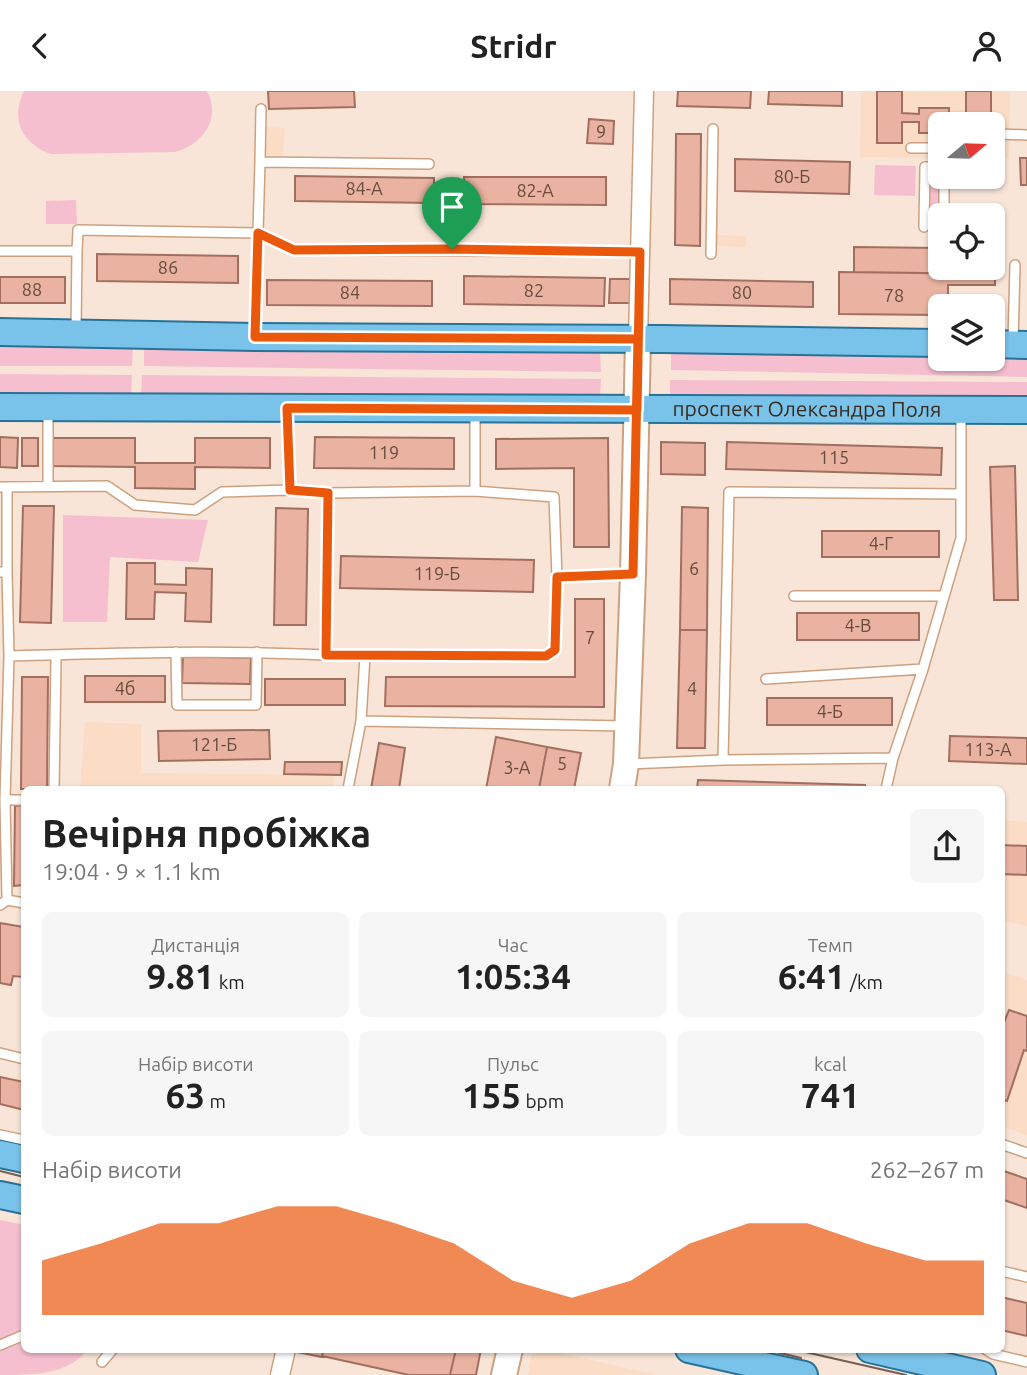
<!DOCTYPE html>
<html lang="uk">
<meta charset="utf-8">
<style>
:root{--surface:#fff;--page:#f6f6f6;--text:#222;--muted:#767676;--accent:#ea580c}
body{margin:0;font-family:Ubuntu,sans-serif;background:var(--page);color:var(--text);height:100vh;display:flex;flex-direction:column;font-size:26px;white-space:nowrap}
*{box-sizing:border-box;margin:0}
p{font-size:23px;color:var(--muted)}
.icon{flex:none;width:38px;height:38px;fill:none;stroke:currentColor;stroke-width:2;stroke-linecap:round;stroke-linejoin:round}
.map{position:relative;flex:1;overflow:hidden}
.sheet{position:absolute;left:21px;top:695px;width:984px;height:567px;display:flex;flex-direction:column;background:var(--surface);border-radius:10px;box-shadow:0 2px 5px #0004}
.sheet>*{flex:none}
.needle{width:46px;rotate:71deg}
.fabs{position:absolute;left:928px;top:21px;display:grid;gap:14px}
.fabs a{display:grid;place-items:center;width:77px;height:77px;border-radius:10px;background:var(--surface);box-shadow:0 2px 5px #0004;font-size:35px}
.pin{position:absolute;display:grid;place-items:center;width:60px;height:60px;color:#fff;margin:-72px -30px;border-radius:50% 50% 50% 0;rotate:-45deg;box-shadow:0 0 7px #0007}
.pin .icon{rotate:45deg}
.round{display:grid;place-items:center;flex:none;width:74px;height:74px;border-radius:10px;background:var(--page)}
.summary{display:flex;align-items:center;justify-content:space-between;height:119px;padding:0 21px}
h1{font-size:38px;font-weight:600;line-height:52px}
.figures{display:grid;grid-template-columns:repeat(3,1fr);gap:10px;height:119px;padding:7px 21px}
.figures div{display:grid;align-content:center;border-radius:10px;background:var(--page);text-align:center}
.figures b{font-size:35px;font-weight:600}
.figures small{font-size:19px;font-weight:400}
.figures p{font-size:19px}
.chart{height:196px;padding:14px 21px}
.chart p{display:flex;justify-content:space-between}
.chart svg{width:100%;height:126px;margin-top:7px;fill:var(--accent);opacity:.7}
header{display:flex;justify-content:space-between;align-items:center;height:91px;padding:0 21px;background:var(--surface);font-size:32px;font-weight:600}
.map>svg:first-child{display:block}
.built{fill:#fbdcc4}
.green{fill:#f5bfcf}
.building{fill:#eab3a1;stroke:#a26f5f;stroke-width:2}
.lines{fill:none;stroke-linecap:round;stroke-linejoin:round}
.lane-casing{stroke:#cca17f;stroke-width:12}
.street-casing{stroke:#cca17f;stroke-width:21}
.secondary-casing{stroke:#cca17f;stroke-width:28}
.primary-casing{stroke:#287297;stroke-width:30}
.lane{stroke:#fff;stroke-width:9}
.street{stroke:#fff;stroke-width:18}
.secondary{stroke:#fff;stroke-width:24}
.primary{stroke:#79c2e9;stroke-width:26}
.tram{stroke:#716052;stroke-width:2}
.route-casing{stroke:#fff;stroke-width:14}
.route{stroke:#ea580c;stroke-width:9}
.labels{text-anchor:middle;stroke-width:6;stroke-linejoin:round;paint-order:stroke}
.number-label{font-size:18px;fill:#664c3c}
.street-label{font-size:21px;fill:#3a291b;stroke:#f8e5d8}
</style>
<header><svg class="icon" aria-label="back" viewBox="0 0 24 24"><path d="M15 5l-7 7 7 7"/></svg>Stridr<svg class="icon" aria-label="person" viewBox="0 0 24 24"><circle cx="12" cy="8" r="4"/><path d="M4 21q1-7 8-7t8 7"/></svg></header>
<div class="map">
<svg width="1027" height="1284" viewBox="0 0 1027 1284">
<rect width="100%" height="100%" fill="#f8e5d8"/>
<path class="built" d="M 861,0 L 1010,0 L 1009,68 L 992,68 L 992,33 L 940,33 L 940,67 L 860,66 Z
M 265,36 L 285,37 L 283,65 L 264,64 Z
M 717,144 L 746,145 L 746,156 L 716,155 Z
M 85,631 L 141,633 L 141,682 L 334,684 L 333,698 L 80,698 Z
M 1001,729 L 1027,731 L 1027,835 L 1001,829 Z
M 1001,880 L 1027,889 L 1027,1044 L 1001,1035 Z
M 533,1258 L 543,1258 L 657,1284 L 528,1284 Z"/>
<path class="green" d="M 24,0 L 207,0 C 222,28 202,54 175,61 L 51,63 C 22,53 10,28 24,0 Z
M 875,74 L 916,75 L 915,105 L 874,104 Z
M 930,85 L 939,85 L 938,129 L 929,129 Z
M 76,109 L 77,133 L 46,133 L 46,110 Z
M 0,254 L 133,255 L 132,275 L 0,275 Z
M 144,255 L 600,261 L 601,281 L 144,275 Z
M 671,261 L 940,265 L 940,268 L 1027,266 L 1027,286 L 671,279 Z
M 0,283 L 132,284 L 131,304 L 0,304 Z
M 142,284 L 601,288 L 600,307 L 141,304 Z
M 670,289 L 1027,291 L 1027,310 L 670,307 Z
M 63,424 L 208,429 L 198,471 L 110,466 L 107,531 L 63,531 Z
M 0,1129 L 24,1134 L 24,1258 L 88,1258 C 68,1284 34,1284 0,1284 Z"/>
<path class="building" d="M 268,0 L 354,0 L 355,16 L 269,18 Z
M 678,0 L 751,0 L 750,17 L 677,15 Z
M 769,0 L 842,0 L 842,15 L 768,13 Z
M 877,0 L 902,0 L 902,22 L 919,23 L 919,17 L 949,17 L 949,22 L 966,23 L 966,0 L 991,0 L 991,33 L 949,31 L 949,33 L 940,33 L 940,42 L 919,42 L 919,31 L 902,31 L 902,52 L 877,52 Z
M 589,28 L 614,30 L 613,53 L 587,52 Z
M 676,43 L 701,43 L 700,155 L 675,154 Z
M 1020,67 L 1027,67 L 1027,94 L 1021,94 Z
M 735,68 L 850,71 L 849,103 L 735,100 Z
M 295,85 L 434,87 L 434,112 L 295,110 Z
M 464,86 L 606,86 L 606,114 L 464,113 Z
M 854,156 L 940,157 L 940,177 L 992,177 L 992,157 L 995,157 L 995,183 L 854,181 Z
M 97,163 L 238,165 L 238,192 L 97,190 Z
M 839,181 L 995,183 L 995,194 L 948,194 L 948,215 L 940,215 L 940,224 L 839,223 Z
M 464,185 L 605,187 L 604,215 L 464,213 Z
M 0,186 L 65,186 L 65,212 L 0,212 Z
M 610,188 L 630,188 L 630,212 L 609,212 Z
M 670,188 L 813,191 L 813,216 L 670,213 Z
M 267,189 L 432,190 L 432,215 L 267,214 Z
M 0,346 L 18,347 L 17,377 L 0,376 Z
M 315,346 L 454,347 L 454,378 L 314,377 Z
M 22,347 L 38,347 L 38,375 L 22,375 Z
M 52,347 L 135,347 L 135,372 L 195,372 L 195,347 L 270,347 L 270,377 L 195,376 L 195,398 L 135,397 L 135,376 L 51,375 Z
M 608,347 L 609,456 L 574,456 L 574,377 L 496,378 L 496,348 Z
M 661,351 L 705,352 L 705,384 L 661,383 Z
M 727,351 L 942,357 L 941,384 L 726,378 Z
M 1015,375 L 1018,509 L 994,509 L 990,376 Z
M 23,415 L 54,415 L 51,532 L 20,531 Z
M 682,416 L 708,417 L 707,539 L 680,539 Z
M 276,417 L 308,418 L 306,534 L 274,534 Z
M 822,440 L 939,440 L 939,466 L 822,466 Z
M 341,465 L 534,469 L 533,501 L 340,497 Z
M 127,472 L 155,472 L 155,493 L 186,494 L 186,477 L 212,478 L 211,531 L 185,530 L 186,502 L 155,501 L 154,528 L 126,528 Z
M 575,508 L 604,508 L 604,616 L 385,615 L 386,586 L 575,586 Z
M 797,522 L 919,522 L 919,549 L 797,549 Z
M 680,539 L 707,539 L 705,657 L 677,657 Z
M 183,565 L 251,567 L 250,593 L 182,592 Z
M 85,585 L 165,585 L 165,611 L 85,611 Z
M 22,586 L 48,586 L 47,698 L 21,698 Z
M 265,588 L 345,588 L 345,614 L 265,614 Z
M 767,607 L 892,607 L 892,634 L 767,634 Z
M 269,639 L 270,668 L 159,670 L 158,640 Z
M 950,645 L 1027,647 L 1027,673 L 949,670 Z
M 496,646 L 547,656 L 539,698 L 486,698 Z
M 379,652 L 405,657 L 399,698 L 371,698 Z
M 547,656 L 581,662 L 574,698 L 539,698 Z
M 285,671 L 342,671 L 341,684 L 284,683 Z
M 698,689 L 865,694 L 865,698 L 697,698 Z
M 24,714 L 24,794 L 14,795 L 15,715 Z
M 1001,754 L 1027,755 L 1027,784 L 1001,783 Z
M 0,832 L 24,836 L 24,886 L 13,885 L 11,894 L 0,892 Z
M 1009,919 L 1027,925 L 1027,960 L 1024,959 L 1007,1010 L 1001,1008 L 1001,939 Z
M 0,986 L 24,991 L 24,1019 L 0,1013 Z
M 1001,1079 L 1027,1088 L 1027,1117 L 1001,1108 Z
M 1001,1206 L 1027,1212 L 1027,1245 L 1001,1239 Z
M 298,1258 L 324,1258 L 322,1266 L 297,1261 Z
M 324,1258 L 456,1258 L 450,1284 L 409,1284 L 322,1265 Z
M 456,1258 L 481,1258 L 476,1284 L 450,1284 Z"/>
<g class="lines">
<defs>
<path id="lane" d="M 911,57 L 940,57
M 992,57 L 998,57 L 999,43 L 1027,44
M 260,71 L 261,18
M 944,124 L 944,86
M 924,136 L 925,76 L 940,76
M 0,160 L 77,160 L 78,139 L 258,142 L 294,159 L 640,161
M 711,163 L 713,38
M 76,239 L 77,160
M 255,245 L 260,71 L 429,73
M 1013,252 L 1015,174
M 287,320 L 290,399 L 328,402 L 325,564 L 365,565 L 361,630 L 348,698
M 48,395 L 48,320
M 0,396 L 107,395 L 135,414 L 195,419 L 222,401 L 290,399
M 328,402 L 475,400 L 475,322
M 0,481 L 7,481 L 9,565 C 114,562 220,559 325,564
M 7,481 L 7,396
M 557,486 L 632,483
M 794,505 L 943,505
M 176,561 L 177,614 L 256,614 L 257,561
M 365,565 L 546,565 L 555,559 L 557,486 L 554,406 L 475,400
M 766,588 L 923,578
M 361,630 L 625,635
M 723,669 L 729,401 L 960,403
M 628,673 L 723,669 L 893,667
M 54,698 L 56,569
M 886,698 L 893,667 L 923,578 L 961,447 L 961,320
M 5,709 L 24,709
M 7,809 L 5,709 L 9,565
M 0,814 L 7,809 L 24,812
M 0,962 L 24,968
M 0,1044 L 24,1049
M 1001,1053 L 1027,1062
M 1001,1180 L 1027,1186
M 0,1254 L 24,1244
M 985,1258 L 993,1263 L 1027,1271
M 102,1271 L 113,1258"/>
<path id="street" d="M 638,248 L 644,0
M 280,1284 L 286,1258"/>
<path id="secondary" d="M 622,698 L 626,673 L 633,483 L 638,248
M 504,1284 L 510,1258"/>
<g id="primary">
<path d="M 0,241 L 255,246 L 662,248 L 940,252"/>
<path d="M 992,253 L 1027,254"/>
<path id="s1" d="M 0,316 L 1027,319"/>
<path d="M 0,1063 L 24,1068"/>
<path d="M 0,1104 L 24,1109"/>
<path d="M 689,1258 L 804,1284"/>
<path d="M 870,1258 L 982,1284"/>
</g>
</defs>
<use href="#lane" class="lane-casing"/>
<use href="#street" class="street-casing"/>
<use href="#secondary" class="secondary-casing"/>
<use href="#primary" class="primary-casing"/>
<use href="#lane" class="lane"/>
<use href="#street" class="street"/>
<use href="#secondary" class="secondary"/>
<use href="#primary" class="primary"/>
<path class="tram" d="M 0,1080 L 24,1086
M 764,1258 L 801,1267
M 792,1258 L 906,1284"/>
</g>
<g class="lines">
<defs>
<path id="route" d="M 452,158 L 640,161 L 637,319 L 287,317 L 290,399 L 328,402 L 326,564 L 546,565 L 555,559 L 557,486 L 633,483 L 638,248 L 255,246 L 258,142 L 294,159 L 452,158"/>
</defs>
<use href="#route" class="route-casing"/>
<use href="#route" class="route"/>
</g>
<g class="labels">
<g class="number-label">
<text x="601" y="47">9</text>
<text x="792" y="92">80-Б</text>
<text x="364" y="104">84-А</text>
<text x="535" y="106">82-А</text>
<text x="168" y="183">86</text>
<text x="32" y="205">88</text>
<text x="534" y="206">82</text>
<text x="350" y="208">84</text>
<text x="742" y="208">80</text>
<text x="894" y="211">78</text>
<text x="384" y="368">119</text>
<text x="834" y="373">115</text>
<text x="881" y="459">4-Г</text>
<text x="694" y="484">6</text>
<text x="437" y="489">119-Б</text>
<text x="858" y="541">4-В</text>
<text x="590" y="553">7</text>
<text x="125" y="604">4б</text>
<text x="692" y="604">4</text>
<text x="830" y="627">4-Б</text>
<text x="214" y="660">121-Б</text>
<text x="988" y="665">113-А</text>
<text x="562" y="679">5</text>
<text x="517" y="683">3-А</text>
</g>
<g class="street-label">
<text dy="7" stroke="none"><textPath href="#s1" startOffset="807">проспект Олександра Поля</textPath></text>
</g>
</g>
</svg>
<div class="fabs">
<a><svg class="needle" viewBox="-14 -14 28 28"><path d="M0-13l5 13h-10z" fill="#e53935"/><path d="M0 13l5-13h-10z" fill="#767676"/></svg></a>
<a><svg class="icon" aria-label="locate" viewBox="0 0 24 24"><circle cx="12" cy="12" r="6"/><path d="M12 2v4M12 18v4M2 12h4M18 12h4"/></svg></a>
<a><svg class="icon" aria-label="layers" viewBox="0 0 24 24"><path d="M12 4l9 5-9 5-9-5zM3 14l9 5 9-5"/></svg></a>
</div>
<div class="pin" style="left:452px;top:158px;background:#1e9e55"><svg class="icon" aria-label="arrive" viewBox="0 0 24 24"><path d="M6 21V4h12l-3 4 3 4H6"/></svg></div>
<section class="sheet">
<div class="summary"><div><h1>Вечірня пробіжка</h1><p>19:04 · 9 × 1.1 km</p></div><a class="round"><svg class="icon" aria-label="share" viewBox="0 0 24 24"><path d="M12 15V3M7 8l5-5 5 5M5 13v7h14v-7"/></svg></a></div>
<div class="figures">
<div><p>Дистанція</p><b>9.81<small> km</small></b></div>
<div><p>Час</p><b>1:05:34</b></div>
<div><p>Темп</p><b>6:41<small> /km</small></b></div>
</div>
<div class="figures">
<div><p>Набір висоти</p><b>63<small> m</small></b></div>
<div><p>Пульс</p><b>155<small> bpm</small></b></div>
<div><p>kcal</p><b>741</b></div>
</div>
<div class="chart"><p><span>Набір висоти</span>262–267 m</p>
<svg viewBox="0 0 160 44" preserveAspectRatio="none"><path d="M0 44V25L10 19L20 12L30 12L40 6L50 6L60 12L70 19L80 32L90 38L100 32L110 19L120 12L130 12L140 19L150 25L160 25V44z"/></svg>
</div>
</section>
</div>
